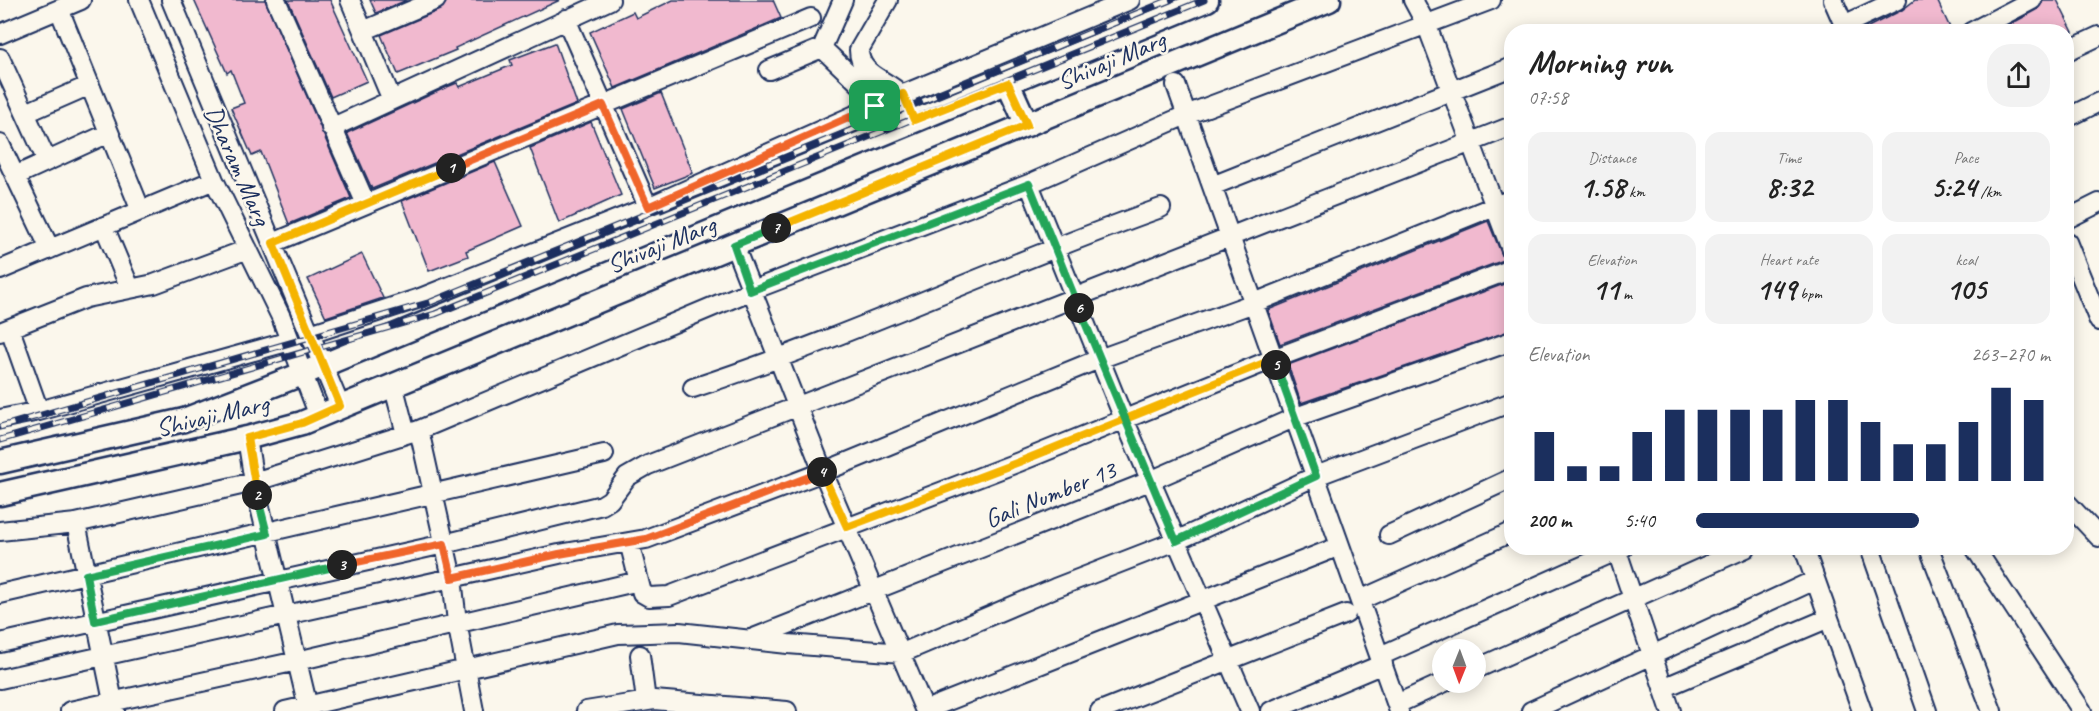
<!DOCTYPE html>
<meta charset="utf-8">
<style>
:root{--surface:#fff;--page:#f2f2f2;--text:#222;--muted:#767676;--accent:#1b2f5e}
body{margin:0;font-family:Caveat,sans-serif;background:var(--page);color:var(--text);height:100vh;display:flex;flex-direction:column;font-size:22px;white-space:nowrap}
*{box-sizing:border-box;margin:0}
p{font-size:20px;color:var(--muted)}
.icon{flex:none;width:33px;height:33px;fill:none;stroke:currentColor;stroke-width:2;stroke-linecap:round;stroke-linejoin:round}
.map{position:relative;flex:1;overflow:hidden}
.panel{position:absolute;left:1504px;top:24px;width:570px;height:531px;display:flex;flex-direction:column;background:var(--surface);border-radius:24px;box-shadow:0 3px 15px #0003}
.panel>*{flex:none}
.needle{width:39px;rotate:181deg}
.fabs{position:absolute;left:1432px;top:639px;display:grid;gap:12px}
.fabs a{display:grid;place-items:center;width:54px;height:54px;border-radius:50%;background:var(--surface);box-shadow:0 3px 15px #0003;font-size:30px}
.pin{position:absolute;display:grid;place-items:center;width:51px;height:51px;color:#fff;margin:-26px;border-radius:12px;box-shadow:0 3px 9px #0006}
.km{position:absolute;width:30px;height:30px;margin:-15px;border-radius:50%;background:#222;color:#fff;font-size:16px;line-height:30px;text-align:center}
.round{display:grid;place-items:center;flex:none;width:63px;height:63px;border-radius:24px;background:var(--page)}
.headline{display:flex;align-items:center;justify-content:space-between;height:102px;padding:0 24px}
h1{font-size:33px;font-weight:700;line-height:45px}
.figures{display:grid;grid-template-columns:repeat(3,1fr);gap:9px;height:102px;padding:6px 24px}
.figures div{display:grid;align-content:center;border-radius:15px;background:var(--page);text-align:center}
.figures b{font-size:30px;font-weight:700}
.figures small{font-size:16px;font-weight:400}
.figures p{font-size:16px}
.chart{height:168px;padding:12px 24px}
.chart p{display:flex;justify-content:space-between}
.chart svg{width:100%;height:108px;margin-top:6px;stroke:var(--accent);stroke-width:6}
ul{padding:0 24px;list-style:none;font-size:20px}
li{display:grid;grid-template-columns:96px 72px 1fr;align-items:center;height:45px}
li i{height:15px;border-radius:8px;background:var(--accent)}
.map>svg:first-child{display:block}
.building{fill:#f1b9cf;stroke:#1b2f5e;stroke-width:1.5}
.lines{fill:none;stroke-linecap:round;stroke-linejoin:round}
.minor-casing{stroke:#1b2f5e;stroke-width:22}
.major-casing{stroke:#1b2f5e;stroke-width:27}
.minor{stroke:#fbf7ec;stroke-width:18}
.major{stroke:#fbf7ec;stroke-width:22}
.rail-casing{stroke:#1b2f5e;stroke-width:7}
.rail{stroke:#fbf7ec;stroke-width:4.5;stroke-dasharray:14;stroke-linecap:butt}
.split-1-casing{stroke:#fff;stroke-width:12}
.split-2-casing{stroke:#fff;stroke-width:12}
.split-3-casing{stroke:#fff;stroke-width:12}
.split-4-casing{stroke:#fff;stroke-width:12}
.split-5-casing{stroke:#fff;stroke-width:12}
.split-6-casing{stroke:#fff;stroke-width:12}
.split-7-casing{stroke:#fff;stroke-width:12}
.split-8-casing{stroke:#fff;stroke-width:12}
.split-1{stroke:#f0652b;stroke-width:8}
.split-2{stroke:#f5b400;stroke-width:8}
.split-3{stroke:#22a559;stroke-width:8}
.split-4{stroke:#f0652b;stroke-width:8}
.split-5{stroke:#f5b400;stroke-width:8}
.split-6{stroke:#22a559;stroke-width:8}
.split-7{stroke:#22a559;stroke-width:8}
.split-8{stroke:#f5b400;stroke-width:8}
.labels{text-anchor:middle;stroke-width:5;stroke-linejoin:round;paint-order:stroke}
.street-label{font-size:26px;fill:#1b2f5e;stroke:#fbf7ec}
</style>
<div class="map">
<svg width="2099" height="711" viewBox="0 0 2099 711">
<rect width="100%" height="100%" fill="#fbf7ec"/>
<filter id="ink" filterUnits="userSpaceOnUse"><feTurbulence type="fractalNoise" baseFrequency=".0167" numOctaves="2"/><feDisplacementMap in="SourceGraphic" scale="12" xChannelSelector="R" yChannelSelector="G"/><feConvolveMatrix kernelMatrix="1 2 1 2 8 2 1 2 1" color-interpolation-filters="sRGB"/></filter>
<g filter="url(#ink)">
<path class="building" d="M 194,0 L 265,0 L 351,198 L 289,224 L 261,152 L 252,156 L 231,108 L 244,103 L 231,70 L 227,73 Z
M 288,0 L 330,0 L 367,81 L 331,97 Z
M 370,0 L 407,0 L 376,13 Z
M 447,0 L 560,0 L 455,48 L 456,50 L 398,74 L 381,35 L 440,10 Z
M 673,0 L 773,0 L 781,18 L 615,88 L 590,32 L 633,12 L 636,18 Z
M 1915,0 L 1937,0 L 1952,32 L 1858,32 L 1902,10 Z
M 2043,0 L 2057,0 L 2073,32 L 1996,32 L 2037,10 Z
M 555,43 L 577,104 L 372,189 L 347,133 L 447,87 L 457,83 L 459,87 L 512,65 L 510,60 Z
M 661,93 L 693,173 L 655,188 L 623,109 Z
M 591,122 L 621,195 L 559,223 L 530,148 Z
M 495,162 L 523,226 L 466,251 L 468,256 L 429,271 L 402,201 Z
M 1488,221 L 1504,260 L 1280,344 L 1268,310 Z
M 362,254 L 383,298 L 326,317 L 308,279 Z
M 1512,281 L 1512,330 L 1301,403 L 1288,365 Z"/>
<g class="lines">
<defs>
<path id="minor" d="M 139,0 L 214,180 L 281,317 L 319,416
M 171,0 L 340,406
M 276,0 L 366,204
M 350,0 L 392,100
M 888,0 L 859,50 C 859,75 886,79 901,94 C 908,100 911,112 914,120
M 1413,0 L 1427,26 L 1512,252
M 1833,0 L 1847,32
M 59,9 L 141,211
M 566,19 L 652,216
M 1844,25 L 1897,0
M 363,31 L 436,0
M 1971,32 L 2032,0
M 0,34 L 81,0
M 822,48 L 843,0
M 2067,51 L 2099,36
M 0,58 L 47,161
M 769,70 L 822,48 L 866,90 L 875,106
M 1176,85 L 1399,711
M 26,113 L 90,85
M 2067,118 L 2099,102
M 331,128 L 610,0
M 0,144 L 50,249
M 15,176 L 109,133
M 1029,184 L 1124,419 L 1250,711
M 1212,186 L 1512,67
M 2067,219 L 2099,203
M 104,226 L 130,288
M 2067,242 L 2099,321
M 273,243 L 811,18
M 734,245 L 823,472 L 925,711
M 0,270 L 214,180
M 10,329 L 39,411
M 0,332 L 86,298 L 154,284 L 248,249
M 310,334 L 420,298 L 648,207 L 875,106 L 1130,0
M 393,384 L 406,434
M 693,388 C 852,336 1003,264 1161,208
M 0,419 L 39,411 L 290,341
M 419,430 L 452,578 L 457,622 L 474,711
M 247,438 L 254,482 L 309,711
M 2067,503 L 2099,537
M 76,523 L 115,711
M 0,531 L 76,523 L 254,482 L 419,430 L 750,291 L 1029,184 L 1186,115 L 1491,0
M 1389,535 L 1512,478
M 629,542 L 642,593 L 649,597 L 669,596 L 1019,462 L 1273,359 L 1512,269
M 1616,548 L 1671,711
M 1804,548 L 1862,711
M 1870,548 L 1927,711
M 1929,548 L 1992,711
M 1975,548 L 2082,711
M 0,594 L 604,454
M 1360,600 L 1512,532
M 751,639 L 1150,481 L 1296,417 L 1512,341
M 0,643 L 444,544 L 602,505 L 610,500 L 627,477 L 648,465 L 1512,126
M 640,655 L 646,701
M 1380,656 L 1623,548
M 1476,669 L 1746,548
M 0,679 L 559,554 L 646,539 L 823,472 L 1099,359 L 1254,303 L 1512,199
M 1663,688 L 1829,618
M 1397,704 L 1445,682
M 925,710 L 1340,546
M 70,711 L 297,661 L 639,581
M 285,711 L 618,634 L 679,632 L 788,644 L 902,653 L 1055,588 L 1176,541 L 1316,476 L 1512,402
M 586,711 L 654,700 L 787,711
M 1100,711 L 1346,614
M 1271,711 L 1383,664
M 1531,711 L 1815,580"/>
<path id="major" d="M 1008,83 L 1027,125
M 0,462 L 184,420 L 302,374 L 1207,0
M 0,494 L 247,438 L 302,423 L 1329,0"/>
</defs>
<use href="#minor" class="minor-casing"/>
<use href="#major" class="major-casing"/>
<use href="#minor" class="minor"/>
<use href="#major" class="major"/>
<defs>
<path id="rail" d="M 0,427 L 431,302 L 1170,0
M 0,440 L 435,314 L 1204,0"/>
</defs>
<use href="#rail" class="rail-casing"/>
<use href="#rail" class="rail"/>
</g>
</g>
<g class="lines" filter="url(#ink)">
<defs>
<path id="split-1" d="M 451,168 L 603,105 L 648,207 L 875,106"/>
<path id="split-2" d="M 257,495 L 247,438 L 302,423 L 340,406 L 273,243 L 451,168"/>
<path id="split-3" d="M 257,495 L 267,534 L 86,575 L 95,621 L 342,565"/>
<path id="split-4" d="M 342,565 L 444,544 L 452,578 L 559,554 L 646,539 L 822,472"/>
<path id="split-5" d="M 822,472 L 847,527 L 1019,462 L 1274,359 L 1276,365"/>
<path id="split-6" d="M 1079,308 L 1176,541 L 1316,476 L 1276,365"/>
<path id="split-7" d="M 776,228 L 734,245 L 750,291 L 1029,184 L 1079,308"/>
<path id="split-8" d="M 776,228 L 1027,125 L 1008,83 L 914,120 L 903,94 L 875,106"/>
</defs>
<use href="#split-1" class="split-1-casing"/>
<use href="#split-2" class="split-2-casing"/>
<use href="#split-3" class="split-3-casing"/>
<use href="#split-4" class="split-4-casing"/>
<use href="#split-5" class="split-5-casing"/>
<use href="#split-6" class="split-6-casing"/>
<use href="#split-7" class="split-7-casing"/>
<use href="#split-8" class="split-8-casing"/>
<use href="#split-1" class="split-1"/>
<use href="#split-2" class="split-2"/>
<use href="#split-3" class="split-3"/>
<use href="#split-4" class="split-4"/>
<use href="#split-5" class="split-5"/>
<use href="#split-6" class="split-6"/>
<use href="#split-7" class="split-7"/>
<use href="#split-8" class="split-8"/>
</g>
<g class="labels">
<g class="street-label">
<text transform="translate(1111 60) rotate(-23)" y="9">Shivaji Marg</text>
<text transform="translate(238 165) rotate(66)" y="9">Dharam Marg</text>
<text transform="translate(661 244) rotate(-22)" y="9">Shivaji Marg</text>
<text transform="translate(212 415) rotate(-13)" y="9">Shivaji Marg</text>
<text transform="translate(1050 494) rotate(-22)" y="9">Gali Number 13</text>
</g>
</g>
</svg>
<div class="fabs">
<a><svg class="needle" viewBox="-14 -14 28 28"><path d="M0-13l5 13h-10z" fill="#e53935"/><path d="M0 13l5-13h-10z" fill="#767676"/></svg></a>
</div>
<div class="pin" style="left:875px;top:106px;background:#1e9e55"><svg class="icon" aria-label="arrive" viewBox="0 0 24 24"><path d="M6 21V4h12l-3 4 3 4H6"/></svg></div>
<b class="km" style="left:451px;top:168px">1</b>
<b class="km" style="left:257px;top:495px">2</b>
<b class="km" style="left:342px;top:565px">3</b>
<b class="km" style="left:822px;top:472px">4</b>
<b class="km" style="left:1276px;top:365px">5</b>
<b class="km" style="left:1079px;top:308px">6</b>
<b class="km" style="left:776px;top:228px">7</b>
<section class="panel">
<div class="headline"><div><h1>Morning run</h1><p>07:58</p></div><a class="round"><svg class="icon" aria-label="share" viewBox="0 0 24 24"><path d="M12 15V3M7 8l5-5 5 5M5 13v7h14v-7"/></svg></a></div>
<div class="figures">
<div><p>Distance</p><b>1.58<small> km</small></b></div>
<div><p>Time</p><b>8:32</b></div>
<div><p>Pace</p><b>5:24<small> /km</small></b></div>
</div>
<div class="figures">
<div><p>Elevation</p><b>11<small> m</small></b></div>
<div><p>Heart rate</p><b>149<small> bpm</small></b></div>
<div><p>kcal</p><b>105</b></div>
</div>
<div class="chart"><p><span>Elevation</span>263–270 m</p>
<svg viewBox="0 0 160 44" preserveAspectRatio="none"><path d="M5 44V24M15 44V38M25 44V38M35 44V24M45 44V15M55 44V15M65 44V15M75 44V15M85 44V11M95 44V11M105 44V20M115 44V29M125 44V29M135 44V20M145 44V6M155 44V11"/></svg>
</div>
<ul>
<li><b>200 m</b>5:40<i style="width:63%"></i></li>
</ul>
</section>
</div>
